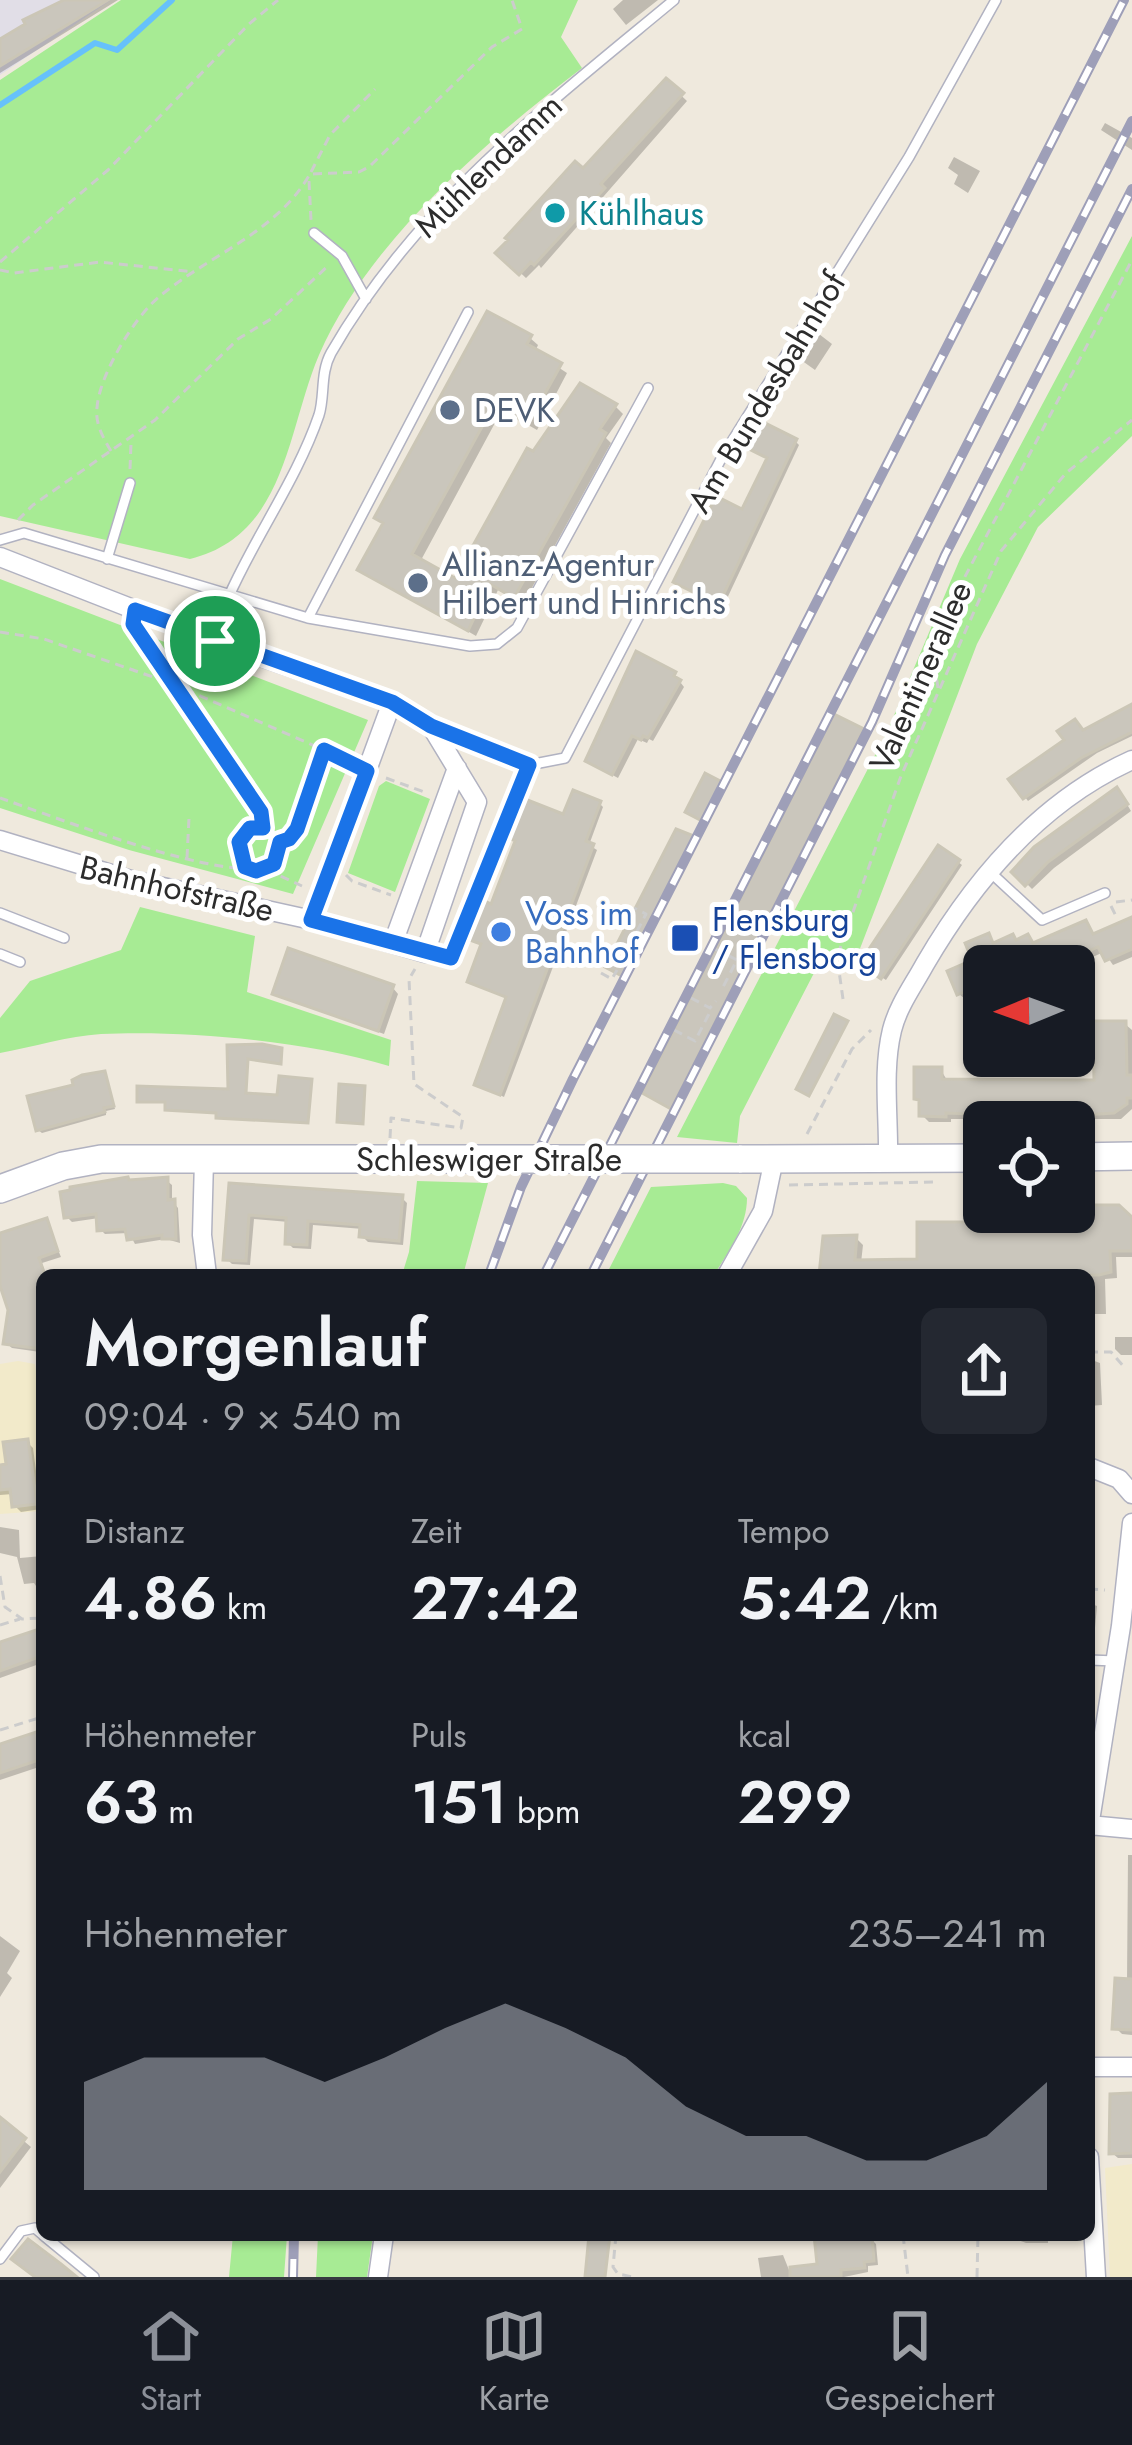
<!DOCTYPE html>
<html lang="de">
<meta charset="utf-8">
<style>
:root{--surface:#171b24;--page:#242831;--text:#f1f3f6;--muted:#9ea1a6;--line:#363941;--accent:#8c9099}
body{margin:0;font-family:Jost,sans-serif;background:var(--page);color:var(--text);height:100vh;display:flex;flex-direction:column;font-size:45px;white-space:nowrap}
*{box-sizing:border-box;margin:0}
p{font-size:39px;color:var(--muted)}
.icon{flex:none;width:66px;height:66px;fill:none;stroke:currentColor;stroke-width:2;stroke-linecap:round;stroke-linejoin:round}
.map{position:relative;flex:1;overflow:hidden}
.side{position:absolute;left:36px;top:1269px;width:1059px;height:972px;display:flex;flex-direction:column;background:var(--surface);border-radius:18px;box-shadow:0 3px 9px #0004}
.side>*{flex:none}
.needle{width:78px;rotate:269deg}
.fabs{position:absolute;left:963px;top:945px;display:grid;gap:24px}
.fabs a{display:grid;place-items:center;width:132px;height:132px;border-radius:18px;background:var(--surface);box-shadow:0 3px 9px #0004;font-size:60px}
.pin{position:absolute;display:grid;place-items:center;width:102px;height:102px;color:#fff;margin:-51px;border:6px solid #fff;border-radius:50%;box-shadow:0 3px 12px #0007}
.round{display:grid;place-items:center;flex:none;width:126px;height:126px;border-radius:18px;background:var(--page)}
.summary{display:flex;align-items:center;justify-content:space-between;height:204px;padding:0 48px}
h1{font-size:66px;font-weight:600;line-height:90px}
.stats{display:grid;grid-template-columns:repeat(3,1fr);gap:18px;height:204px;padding:12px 48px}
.stats div{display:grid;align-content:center}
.stats b{font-size:60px;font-weight:600}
.stats small{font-size:33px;font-weight:400}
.stats p{font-size:33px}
.chart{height:336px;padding:24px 48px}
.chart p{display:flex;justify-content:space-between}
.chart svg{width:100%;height:216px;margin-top:12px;fill:var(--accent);opacity:.7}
.menu{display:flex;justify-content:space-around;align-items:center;height:168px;border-top:3px solid var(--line);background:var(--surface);font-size:33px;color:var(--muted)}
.menu a{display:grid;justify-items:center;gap:6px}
.menu .current{color:var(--accent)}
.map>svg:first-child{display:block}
.industrial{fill:#e1dee7}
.education{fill:#f2eaca}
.green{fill:#a7eb94}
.shadow{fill:#0003}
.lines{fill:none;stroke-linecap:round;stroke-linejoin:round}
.stream{stroke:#66c1fb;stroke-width:6}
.building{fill:#cac6bc;stroke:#cbc6b6;stroke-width:3}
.lane-casing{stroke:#b1b2c1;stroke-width:12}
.street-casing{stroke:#b1b2c1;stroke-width:21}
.secondary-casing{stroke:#b1b2c1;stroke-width:30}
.path{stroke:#ccc;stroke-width:3;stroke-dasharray:9 6;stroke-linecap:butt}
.lane{stroke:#fff;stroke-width:9}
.street{stroke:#fff;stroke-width:18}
.secondary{stroke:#fff;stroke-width:27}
.rail-casing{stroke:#9e9fb8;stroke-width:10}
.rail{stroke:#fff;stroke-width:6;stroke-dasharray:18;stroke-linecap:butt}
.secondary-bridge-casing{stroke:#b1b2c1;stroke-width:30;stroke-linecap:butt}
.secondary-bridge{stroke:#fff;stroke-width:27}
.route-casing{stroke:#fff;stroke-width:24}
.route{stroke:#1a73e8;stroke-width:15}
.culture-dot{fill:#0f9aa8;stroke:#fff;stroke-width:4.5}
.service-dot{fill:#5c6f8a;stroke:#fff;stroke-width:4.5}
.shop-dot{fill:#3f7fe0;stroke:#fff;stroke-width:4.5}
.transit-dot{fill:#1a4fb4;stroke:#fff;stroke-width:4.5}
.labels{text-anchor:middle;stroke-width:10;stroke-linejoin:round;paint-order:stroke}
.street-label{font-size:33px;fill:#2c2c2c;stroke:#fff}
.culture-label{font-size:33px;fill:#0d838f;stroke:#fff;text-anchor:start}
.service-label{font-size:33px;fill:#4e5e75;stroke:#fff;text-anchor:start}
.shop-label{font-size:33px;fill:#366cbe;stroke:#fff;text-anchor:start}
.transit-label{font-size:33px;fill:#164399;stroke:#fff;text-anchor:start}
</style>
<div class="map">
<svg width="1132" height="2277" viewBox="0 0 1132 2277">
<rect width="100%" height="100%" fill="#efe9dd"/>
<path class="industrial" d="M 0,0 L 111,0 L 0,75 Z"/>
<path class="education" d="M 18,1361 L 35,1364 L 42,1417 L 42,1511 L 0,1514 L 0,1364 Z
M 1132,2164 L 1132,2277 L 1110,2277 L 1105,2168 Z"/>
<path class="green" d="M 121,0 L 578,0 L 561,37 L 582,68 C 486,141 368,242 319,355 C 287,430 286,536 190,559 L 0,516 L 0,80 Z
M 1132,236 L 1132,436 L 1038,527 L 977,644 L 856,959 L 814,973 L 740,1116 L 737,1143 L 677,1137 L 887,732 L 960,559 Z
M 0,579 L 368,720 L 293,894 L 129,850 L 0,808 Z
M 386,781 L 430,799 L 395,892 L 348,873 L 379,786 Z
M 140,907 L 255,936 L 247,992 L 391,1040 L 389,1066 C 307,1041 187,1030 101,1034 C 68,1036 33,1047 0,1053 L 0,1018 L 30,981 L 121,950 Z
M 417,1181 L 488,1183 L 463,1275 L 402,1275 L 409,1252 Z
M 723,1183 L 736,1186 L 747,1198 C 747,1227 729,1251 714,1275 L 606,1275 L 651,1187 Z
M 233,2235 L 287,2235 L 284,2277 L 229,2277 Z
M 318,2235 L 373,2235 L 367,2277 L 316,2277 Z"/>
<path class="shadow" d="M 70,0 L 118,0 L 0,73 L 0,46 Z
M 623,0 L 658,0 L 626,25 L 613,9 Z
M 667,82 L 687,101 L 541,268 L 539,265 L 526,278 L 499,253 L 584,172 Z
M 1105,123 L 1132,138 L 1132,150 L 1101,130 Z
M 954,157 L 980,171 L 968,193 L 954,184 L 958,175 L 948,168 Z
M 819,334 L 832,344 L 815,370 L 801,360 Z
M 530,338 L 538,345 L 535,352 L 567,373 L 537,430 L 502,410 L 420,562 L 456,582 L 534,455 L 615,406 L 623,414 L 606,438 L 611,443 L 523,604 L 498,590 L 476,636 L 361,569 Z
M 795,441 L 799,445 L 724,605 L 681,586 L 743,513 Z
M 674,674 L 684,687 L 653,741 L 649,739 L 647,743 L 638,739 L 618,778 L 594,765 L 589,760 Z
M 1132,707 L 1132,736 L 1097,753 L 1028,801 L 1025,797 L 1083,733 Z
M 835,718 L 863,732 L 672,1107 Z
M 1122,796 L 1131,811 L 1054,868 L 1032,889 L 1015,872 Z
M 599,803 L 603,807 L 589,845 L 597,850 L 504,1097 L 477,1084 L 508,998 L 470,982 L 484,946 L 473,939 L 493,907 L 565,818 Z
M 677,833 L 693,839 L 624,974 L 609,966 Z
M 958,862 L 962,865 L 886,980 L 866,967 Z
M 1132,920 L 1132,957 L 1113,965 L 1104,952 L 1072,966 L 984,966 L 984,991 L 965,999 L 959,994 L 988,936 L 995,945 L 1033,944 L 1086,923 L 1094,936 Z
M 393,988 L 398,994 L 384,1034 L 282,998 L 276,993 Z
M 1125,1024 L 1132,1030 L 1132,1109 L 1121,1119 L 951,1119 L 951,1122 L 929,1122 L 922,1115 L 922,1104 L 917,1098 L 941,1070 L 948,1082 L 1097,1083 Z
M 104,1074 L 115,1109 L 106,1111 L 106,1115 L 42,1133 L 38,1130 Z
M 166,1180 L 172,1185 L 172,1201 L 178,1208 L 180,1243 L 166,1239 L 135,1244 L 129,1233 L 105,1234 L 100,1229 L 99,1218 L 72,1222 L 67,1217 Z
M 232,1187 L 402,1198 L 407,1203 L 403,1245 L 368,1242 L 362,1236 L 363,1229 L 313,1225 L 311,1249 L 293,1248 L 288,1243 L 289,1222 L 254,1219 L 250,1265 L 232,1264 L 226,1258 Z
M 1074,1208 L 1132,1222 L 1132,1257 L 1116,1257 L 1117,1278 L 1105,1279 L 1106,1314 L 1089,1314 L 1089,1275 L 822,1275 L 856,1238 L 863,1245 L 861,1263 L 920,1262 L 984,1210 L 1074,1212 Z
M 46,1221 L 61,1257 L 42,1263 L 46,1275 L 0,1276 L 0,1235 Z
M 42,1318 L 42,1361 L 40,1352 L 12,1348 L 6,1343 Z
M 1115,1337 L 1132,1337 L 1132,1355 L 1121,1355 L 1115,1349 Z
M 1089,1359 L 1100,1363 L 1102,1405 L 1089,1406 Z
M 27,1442 L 33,1448 L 41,1509 L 21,1512 L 15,1506 L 13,1494 L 0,1495 L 0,1468 L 10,1467 Z
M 0,1527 L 19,1530 L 20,1558 L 42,1556 L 42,1588 L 38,1589 L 34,1583 L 24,1584 L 17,1557 L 0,1553 Z
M 1089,1603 L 1097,1606 L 1095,1628 L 1089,1628 Z
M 42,1631 L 42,1663 L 0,1678 L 0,1645 Z
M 42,1733 L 42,1766 L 0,1780 L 0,1747 Z
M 1128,1855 L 1132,1855 L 1132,2035 L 1122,2034 L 1116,2028 L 1127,1981 Z
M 0,1936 L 20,1951 L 7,1973 L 12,1978 L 0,1997 Z
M 1132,2096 L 1132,2158 L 1118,2158 L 1112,2153 Z
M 0,2121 L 31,2147 L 0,2188 Z
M 1005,2235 L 1048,2235 L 1048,2243 L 1026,2243 Z
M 870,2238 L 876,2244 L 878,2265 L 868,2266 L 868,2272 L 844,2277 L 761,2277 L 758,2258 L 783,2255 L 789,2270 L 820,2267 Z"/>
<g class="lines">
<path class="stream" d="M 0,105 L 95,43 L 117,50 L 172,0"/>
</g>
<path class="building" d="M 64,0 L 108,0 L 0,66 L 0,39 L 25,24 L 23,20 Z
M 666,78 L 684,93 L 601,184 L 605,188 L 534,265 L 531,262 L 519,275 L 495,253 L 508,240 L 505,238 L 575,161 L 583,168 Z
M 487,311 L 532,335 L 527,344 L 562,363 L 528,424 L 494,405 L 412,554 L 455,578 L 527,448 L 533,451 L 580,383 L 617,404 L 600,429 L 606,433 L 514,598 L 490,584 L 468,631 L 357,570 L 383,523 L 374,518 Z
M 761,421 L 797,439 L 720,602 L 713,602 L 673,582 L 716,496 L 742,509 L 767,458 L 747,448 Z
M 636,651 L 676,672 L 674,676 L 681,680 L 648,738 L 643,736 L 641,740 L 632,736 L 612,775 L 585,761 Z
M 1132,704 L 1132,732 L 1081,758 L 1023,799 L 1008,779 L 1064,740 L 1057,731 L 1075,719 L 1083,730 Z
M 834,714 L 864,729 L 671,1109 L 642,1093 Z
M 705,773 L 722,782 L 702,821 L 685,812 Z
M 1117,787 L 1128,804 L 1048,862 L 1025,886 L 1011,872 L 1034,847 Z
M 573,790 L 601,801 L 586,841 L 594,844 L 500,1095 L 474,1085 L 506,997 L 467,982 L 481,944 L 470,940 L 485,901 L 491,904 L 515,841 L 509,838 L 525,799 L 563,814 Z
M 676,829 L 694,836 L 622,976 L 605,967 Z
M 938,845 L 960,860 L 881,979 L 859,964 Z
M 1132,917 L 1132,949 L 1105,961 L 1098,947 L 1055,966 L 1042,966 L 1040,961 L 1028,966 L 984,966 L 984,983 L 957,995 L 947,971 L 972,960 L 965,943 L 989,933 L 993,943 L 1013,934 L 1016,940 L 1028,934 L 1033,943 L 1086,920 L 1093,934 Z
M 288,948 L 394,985 L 378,1031 L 272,994 Z
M 834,1014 L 848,1021 L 809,1096 L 796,1089 Z
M 1093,1021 L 1126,1021 L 1127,1075 L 1132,1075 L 1132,1098 L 1127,1098 L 1127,1104 L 1114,1113 L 1054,1117 L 946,1113 L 946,1117 L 919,1116 L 919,1100 L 914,1099 L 914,1067 L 942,1067 L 942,1079 L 1094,1080 Z
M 262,1044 L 282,1048 L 281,1064 L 248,1059 L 246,1093 L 277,1095 L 279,1076 L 312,1079 L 308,1123 L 216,1118 L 216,1113 L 165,1110 L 165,1102 L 137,1102 L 137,1086 L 228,1089 L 227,1045 Z
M 105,1071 L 114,1106 L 104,1108 L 105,1112 L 36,1131 L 27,1096 L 73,1085 L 72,1080 L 82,1075 Z
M 339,1084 L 365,1086 L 363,1124 L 337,1122 Z
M 128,1177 L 129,1180 L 168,1177 L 168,1200 L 175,1199 L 176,1239 L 162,1239 L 162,1235 L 127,1240 L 125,1229 L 97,1231 L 96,1214 L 64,1218 L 60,1192 L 70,1190 L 70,1187 Z
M 229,1183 L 403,1195 L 399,1241 L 359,1237 L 360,1225 L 308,1221 L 307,1245 L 285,1244 L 286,1218 L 249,1215 L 246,1261 L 223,1260 Z
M 984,1202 L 984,1212 L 1074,1212 L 1074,1205 L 1119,1205 L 1132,1217 L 1132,1251 L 1110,1251 L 1111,1272 L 1099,1275 L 819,1275 L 823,1236 L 857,1235 L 855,1260 L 917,1259 L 917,1222 L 965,1222 Z
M 47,1218 L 58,1251 L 39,1258 L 45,1275 L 42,1349 L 3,1344 L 8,1310 L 0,1286 L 0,1233 Z
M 28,1439 L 37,1504 L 12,1507 L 10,1489 L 0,1490 L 0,1465 L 6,1464 L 3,1442 Z
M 42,1628 L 42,1656 L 0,1671 L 0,1642 Z
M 42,1730 L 42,1759 L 0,1773 L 0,1744 Z
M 1115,1978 L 1132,1979 L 1132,2030 L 1112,2029 Z
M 1132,2093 L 1132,2153 L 1109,2154 L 1110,2094 Z
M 0,2117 L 26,2138 L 0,2172 Z
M 589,2235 L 610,2235 L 605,2277 L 585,2277 Z
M 814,2235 L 872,2236 L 874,2261 L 864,2262 L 865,2268 L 841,2270 L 841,2277 L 790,2277 L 790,2267 L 817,2264 Z
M 28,2239 L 61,2264 L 77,2277 L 35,2277 L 11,2259 Z"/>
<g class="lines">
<defs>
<path id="lane" d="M 314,233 L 342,256 L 366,299
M 0,540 L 24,533 L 308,618 L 470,646 L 497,644 L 517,628 L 648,388
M 107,559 L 130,483
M 229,596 C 256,535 297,479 319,415 C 325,396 320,373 331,353 C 415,206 545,107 674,0
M 308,618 L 468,312
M 989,871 L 1042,920 L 1105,893
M 0,913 L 64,938
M 425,953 L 451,958 L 529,765 L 565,758 L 721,459 L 909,157 L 996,0
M 0,954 L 20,962
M 1089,1660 L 1116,1661
M 43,2235 L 94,2277
M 0,2259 L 21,2231 L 35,2228 L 42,2234"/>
<path id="street" d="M 0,557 L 215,641 L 392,702 L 431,726 L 529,765
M 0,840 L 131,880 L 312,920 L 425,953 L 477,802 L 431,726
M 312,920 L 392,702
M 393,943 L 457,768
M 888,1159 C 889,1118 882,1071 892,1030 C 898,1006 913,986 925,964 C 974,880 1041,801 1132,760
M 204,1160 L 202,1235 L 207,1275
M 727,1275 L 763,1211 L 774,1159
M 1089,1467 L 1119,1479 L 1132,1494
M 1089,1825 L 1132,1829
M 1089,1827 L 1121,1626 L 1132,1523
M 1089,2067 L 1132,2067
M 1089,2157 L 1096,2277
M 378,2277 L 384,2235"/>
<path id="secondary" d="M 1074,1157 L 1132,1156
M 739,1159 L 984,1158
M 0,1189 L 63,1166 L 101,1159 L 414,1159"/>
</defs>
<use href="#lane" class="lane-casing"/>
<use href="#street" class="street-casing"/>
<use href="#secondary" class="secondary-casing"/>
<path class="path" d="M 311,172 L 330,135 L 375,89
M 309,181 L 311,220
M 0,262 L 108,170 L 249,24 L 278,0
M 0,270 L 14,273 L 100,262 L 194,272
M 111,451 C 103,438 95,423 97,408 C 99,375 135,316 160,296 C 211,254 276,233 310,174 L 359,172 L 369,167 L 492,47 L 522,29 L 512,0
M 130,469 L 131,443
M 18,520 L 33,505 L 155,420 L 238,339 L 271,319 L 329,265
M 0,632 L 44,639 L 173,684 L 324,750 L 297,829 L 281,842 L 274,864 C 235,888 50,815 0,798
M 139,633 L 170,680
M 176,688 L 261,812 L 263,828
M 938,688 L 931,641 L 1132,260
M 325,751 L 349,762
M 386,778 L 427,793
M 187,858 L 189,818
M 245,866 L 239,842 L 249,828 L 263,828 L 281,842
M 267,870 L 302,886
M 346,875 L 352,881 L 391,895
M 1116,902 L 1132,900
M 1111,906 L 1117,918
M 630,945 L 646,914 L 634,908
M 715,949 L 737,960 L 721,991
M 601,973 L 612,979 L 617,970
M 691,998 L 710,1008 L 716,1001
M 843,999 L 837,957 L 901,776 L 1001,551 L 1066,473 L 1132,420
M 674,1030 L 695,1041 L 711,1010
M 807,1134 L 852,1049 L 871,1030
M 390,1138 L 391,1118 L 461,1128 L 463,1117 L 414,1084 L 409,979 L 415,969
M 789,1185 L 935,1182
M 1089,1352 L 1111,1352 L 1124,1367
M 0,1576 L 5,1607 L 22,1619 L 42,1618
M 1089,1589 L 1105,1590
M 0,1625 L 20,1619
M 0,1730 L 42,1717
M 616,2235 L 613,2267 L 618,2274 L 633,2277
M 903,2235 L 908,2277
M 977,2277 L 978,2235"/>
<use href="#lane" class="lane"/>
<use href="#street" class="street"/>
<use href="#secondary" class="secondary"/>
<defs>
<path id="rail" d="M 489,1275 L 521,1187 L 573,1079 L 1124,0
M 544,1275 L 1132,121
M 591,1275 L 872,722 L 945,555 L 1132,189
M 293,2277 L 294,2235"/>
</defs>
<use href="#rail" class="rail-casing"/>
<use href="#rail" class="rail"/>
<defs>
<path id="secondary-bridge" d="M 414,1159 L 739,1159"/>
</defs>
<use href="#secondary-bridge" class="secondary-bridge-casing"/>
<use href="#secondary-bridge" class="secondary-bridge"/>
</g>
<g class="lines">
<defs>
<path id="route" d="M 135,610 L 392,702 L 431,726 L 529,765 L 451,958 L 311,920 L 367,771 L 324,750 L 297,829 L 289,839 L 280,842 L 274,864 L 256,871 L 245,867 L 239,842 L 250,828 L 263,828 L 261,812 L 133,624 Z"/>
</defs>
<use href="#route" class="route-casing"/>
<use href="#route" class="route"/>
</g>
<circle class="culture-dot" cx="555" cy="213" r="12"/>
<g class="service-dot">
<circle cx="450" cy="410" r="12"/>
<circle cx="418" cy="583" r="12"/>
</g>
<circle class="shop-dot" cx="501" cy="932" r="12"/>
<rect class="transit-dot" x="670" y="923" width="30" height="30" rx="6"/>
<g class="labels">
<g class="street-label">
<text transform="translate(488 165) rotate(-44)" y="12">Mühlendamm</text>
<text transform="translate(766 392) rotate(-59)" y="12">Am Bundesbahnhof</text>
<text transform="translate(920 676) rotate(-66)" y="12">Valentinerallee</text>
<text transform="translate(177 888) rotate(13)" y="12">Bahnhofstraße</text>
<text x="489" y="1171">Schleswiger Straße</text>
</g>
<g class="culture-label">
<text x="579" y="225">Kühlhaus</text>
</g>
<g class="service-label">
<text x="474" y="422">DEVK</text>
<text x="442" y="576">Allianz-Agentur<tspan x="442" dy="38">Hilbert und Hinrichs</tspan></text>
</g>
<g class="shop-label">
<text x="525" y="925">Voss im<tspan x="525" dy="38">Bahnhof</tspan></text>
</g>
<g class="transit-label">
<text x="712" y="931">Flensburg<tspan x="712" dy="38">/ Flensborg</tspan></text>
</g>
</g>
</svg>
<div class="fabs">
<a><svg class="needle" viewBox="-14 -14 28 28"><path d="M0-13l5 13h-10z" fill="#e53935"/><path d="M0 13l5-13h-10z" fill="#9ea1a6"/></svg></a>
<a><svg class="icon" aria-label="locate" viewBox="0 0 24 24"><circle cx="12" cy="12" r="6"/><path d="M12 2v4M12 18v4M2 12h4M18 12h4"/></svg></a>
</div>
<div class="pin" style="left:215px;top:641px;background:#1e9e55"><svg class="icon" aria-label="arrive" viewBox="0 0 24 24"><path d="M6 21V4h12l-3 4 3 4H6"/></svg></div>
<section class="side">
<div class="summary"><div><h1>Morgenlauf</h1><p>09:04 · 9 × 540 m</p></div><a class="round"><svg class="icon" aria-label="share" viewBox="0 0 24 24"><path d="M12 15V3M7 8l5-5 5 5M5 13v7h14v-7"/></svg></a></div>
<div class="stats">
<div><p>Distanz</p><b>4.86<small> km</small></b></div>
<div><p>Zeit</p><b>27:42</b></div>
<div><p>Tempo</p><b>5:42<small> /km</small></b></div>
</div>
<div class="stats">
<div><p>Höhenmeter</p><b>63<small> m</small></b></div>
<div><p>Puls</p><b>151<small> bpm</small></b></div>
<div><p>kcal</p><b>299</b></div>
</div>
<div class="chart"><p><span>Höhenmeter</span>235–241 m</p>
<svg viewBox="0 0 160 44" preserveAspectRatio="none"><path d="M0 44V22L10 17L20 17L30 17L40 22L50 17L60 11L70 6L80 11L90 17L100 27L110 33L120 33L130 38L140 38L150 33L160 22V44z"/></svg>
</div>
</section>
</div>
<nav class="menu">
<a class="current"><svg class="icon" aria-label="home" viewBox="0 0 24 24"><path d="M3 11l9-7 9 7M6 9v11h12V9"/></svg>Start</a>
<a><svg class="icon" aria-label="map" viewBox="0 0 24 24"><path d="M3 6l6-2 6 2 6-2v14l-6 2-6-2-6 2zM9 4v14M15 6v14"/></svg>Karte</a>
<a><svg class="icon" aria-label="saved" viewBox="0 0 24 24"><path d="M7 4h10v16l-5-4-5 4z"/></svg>Gespeichert</a>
</nav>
